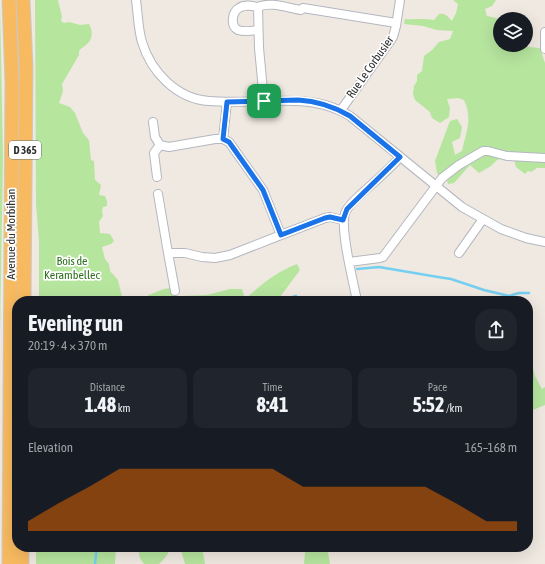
<!DOCTYPE html>
<meta charset="utf-8">
<style>
:root{--surface:#171b24;--page:#20242c;--text:#f1f3f6;--muted:#9ea1a6;--accent:#b45309}
body{margin:0;font-family:"Asap Condensed",sans-serif;background:var(--page);color:var(--text);height:100vh;display:flex;flex-direction:column;font-size:15px;white-space:nowrap}
*{box-sizing:border-box;margin:0}
p{font-size:13px;color:var(--muted)}
.icon{flex:none;width:22px;height:22px;fill:none;stroke:currentColor;stroke-width:2;stroke-linecap:round;stroke-linejoin:round}
.map{position:relative;flex:1;overflow:hidden}
.sheet{position:absolute;left:12px;top:296px;width:521px;height:256px;display:flex;flex-direction:column;background:var(--surface);border-radius:16px;box-shadow:0 4px 16px #0002}
.sheet>*{flex:none}
.controls{position:absolute;left:493px;top:12px;display:grid;gap:8px}
.controls a{display:grid;place-items:center;width:40px;height:40px;border-radius:50%;background:var(--surface);box-shadow:0 4px 16px #0002;font-size:20px}
.pin{position:absolute;display:grid;place-items:center;width:34px;height:34px;color:#fff;margin:-17px;border-radius:8px;box-shadow:0 2px 6px #0006}
.round{display:grid;place-items:center;flex:none;width:42px;height:42px;border-radius:16px;background:var(--page)}
.headline{display:flex;align-items:center;justify-content:space-between;height:68px;padding:0 16px}
h1{font-size:22px;font-weight:700;line-height:30px}
.metrics{display:grid;grid-template-columns:repeat(3,1fr);gap:6px;height:68px;padding:4px 16px}
.metrics div{display:grid;align-content:center;border-radius:10px;background:var(--page);text-align:center}
.metrics b{font-size:20px;font-weight:700}
.metrics small{font-size:11px;font-weight:400}
.metrics p{font-size:11px}
.chart{height:112px;padding:8px 16px}
.chart p{display:flex;justify-content:space-between}
.chart svg{width:100%;height:72px;margin-top:4px;fill:var(--accent);opacity:.7}
.map>svg:first-child{display:block}
.green{fill:#b6e59e}
.lines{fill:none;stroke-linecap:round;stroke-linejoin:round}
.stream{stroke:#75cff0;stroke-width:2.5}
.minor-casing{stroke:#b4b7c1;stroke-width:10}
.trunk-casing{stroke:#c9c9c9;stroke-width:15}
.minor{stroke:#fff;stroke-width:8}
.trunk{stroke:#f8ba60;stroke-width:13}
.route-casing{stroke:#fff;stroke-width:8}
.route{stroke:#1a73e8;stroke-width:5}
.labels{text-anchor:middle;stroke-width:3.5;stroke-linejoin:round;paint-order:stroke}
.shield{fill:#fff;stroke:#6d6d6d;stroke-width:1}
.shield-label{font-size:11px;font-weight:bold;fill:#2e2e2e}
.street-label{font-size:12px;fill:#2e2e2e;stroke:#fff}
.park-label{font-size:12px;fill:#2c6e1b;stroke:#fff}
</style>
<div class="map">
<svg width="545" height="564" viewBox="0 0 545 564">
<rect width="100%" height="100%" fill="#efe9e1"/>
<path class="green" d="M 35,0 L 58,0 L 62,17 L 61,21 L 64,23 L 69,22 L 80,25 L 89,24 C 93,30 93,39 87,44 C 84,47 81,48 79,51 L 79,55 L 62,84 L 63,91 L 59,103 L 70,107 L 75,113 L 83,133 L 89,140 L 91,160 L 94,161 L 95,180 L 101,185 L 99,195 L 105,196 L 107,201 L 107,206 L 103,207 L 102,211 L 103,216 L 99,222 L 100,233 L 110,234 L 114,241 L 111,244 L 102,247 L 105,259 L 109,264 L 110,271 L 118,280 L 123,301 L 39,301 L 39,242 L 36,204 Z
M 453,0 L 496,0 L 492,6 L 485,9 L 487,16 L 500,19 L 500,45 L 525,45 L 529,47 L 540,48 L 545,63 L 545,168 L 537,168 L 531,172 L 528,171 L 525,174 L 516,167 L 513,155 L 497,160 L 491,166 L 479,173 L 470,165 L 454,183 L 448,184 L 447,181 L 448,179 L 447,170 L 439,176 L 437,173 L 435,161 L 450,121 L 457,119 L 462,127 L 460,138 L 452,142 L 455,155 L 462,151 C 466,132 473,119 464,100 L 458,98 L 447,99 L 450,108 L 449,117 L 440,123 L 432,118 L 430,112 L 415,100 L 413,94 L 414,86 L 417,81 L 417,75 L 422,71 L 424,56 L 432,50 L 439,42 L 450,39 L 453,31 L 437,30 L 423,26 L 404,24 L 405,19 C 414,20 424,18 434,20 L 439,14 C 446,13 447,16 452,21 L 456,13 L 458,4 Z
M 0,2 L 3,157 L 0,333 Z
M 297,264 L 300,270 L 277,301 L 178,301 L 180,296 L 207,295 L 230,289 L 242,289 L 245,299 C 262,284 276,272 297,264 Z
M 172,288 L 175,294 L 174,301 L 144,301 L 148,299 L 148,295 C 156,293 162,288 172,288 Z
M 530,357 L 535,376 L 542,389 L 545,387 L 545,405 L 528,412 L 528,358 Z
M 36,547 L 116,547 L 115,564 L 36,564 Z
M 140,547 L 169,547 C 170,554 164,559 159,564 L 144,564 C 139,558 138,555 140,547 Z
M 180,547 L 202,547 L 205,564 L 185,564 Z
M 302,547 L 332,547 L 328,552 L 330,564 L 304,564 L 305,552 L 302,550 Z"/>
<g class="lines">
<path class="stream" d="M 357,269 L 379,267 L 438,277 L 451,279 L 484,290 L 509,296 L 519,293 L 529,293
M 279,301 L 296,296
M 95,564 L 97,547"/>
<defs>
<path id="minor" d="M 136,0 C 138,14 138,29 142,42 C 151,72 177,99 209,101 C 230,103 252,101 274,101 C 301,100 326,101 350,116 L 462,207 L 501,229 L 526,238 L 545,242
M 258,7 C 270,1 288,8 301,10 L 303,8 L 396,23
M 258,30 C 252,31 244,32 238,30 C 230,26 232,12 239,8 C 245,4 252,6 258,7 L 259,48 L 264,101
M 545,32 L 545,49
M 341,110 L 393,37 L 396,26 L 400,0
M 153,122 L 155,137 L 160,145
M 157,177 L 154,153 L 160,145 L 169,147 L 215,139 L 223,139
M 158,194 L 168,253 L 185,253 L 202,257 L 215,258 L 230,255 L 281,235 L 263,190 L 229,142 L 223,139 L 227,102
M 281,235 L 325,218 L 330,217 L 343,220
M 168,253 L 175,291
M 459,253 L 483,219
M 349,262 L 380,258 L 383,257 L 442,178 L 459,165 L 483,151 L 488,151 L 507,156 L 545,158
M 357,301 C 354,284 338,224 346,211 C 349,205 355,200 360,195 C 374,182 388,171 400,157"/>
<path id="trunk" d="M 9,0 L 12,83 L 9,564
M 23,0 L 26,67 L 24,301
M 22,564 L 22,547"/>
</defs>
<use href="#minor" class="minor-casing"/>
<use href="#trunk" class="trunk-casing"/>
<use href="#minor" class="minor"/>
<use href="#trunk" class="trunk"/>
</g>
<g class="lines">
<defs>
<path id="route" d="M 298,100 C 317,101 333,106 350,116 L 400,157 L 347,209 L 343,220 L 330,217 L 325,218 L 281,235 L 263,190 L 229,142 L 223,139 L 227,102 Z"/>
</defs>
<use href="#route" class="route-casing"/>
<use href="#route" class="route"/>
</g>
<g class="labels">
<rect class="shield" x="9" y="141" width="32" height="18" rx="3"/>
<g class="shield-label">
<text x="25" y="154">D 365</text>
</g>
<g class="street-label">
<text transform="translate(370 67) rotate(-55)" y="4">Rue Le Corbusier</text>
<text transform="translate(11 234) rotate(-90)" y="4">Avenue du Morbihan</text>
</g>
<g class="park-label">
<text x="72" y="265">Bois de<tspan x="72" dy="14">Kerambellec</tspan></text>
</g>
</g>
</svg>
<div class="controls">
<a><svg class="icon" aria-label="layers" viewBox="0 0 24 24"><path d="M12 4l9 5-9 5-9-5zM3 14l9 5 9-5"/></svg></a>
</div>
<div class="pin" style="left:264px;top:101px;background:#1e9e55"><svg class="icon" aria-label="arrive" viewBox="0 0 24 24"><path d="M6 21V4h12l-3 4 3 4H6"/></svg></div>
<section class="sheet">
<div class="headline"><div><h1>Evening run</h1><p>20:19 · 4 × 370 m</p></div><a class="round"><svg class="icon" aria-label="share" viewBox="0 0 24 24"><path d="M12 15V3M7 8l5-5 5 5M5 13v7h14v-7"/></svg></a></div>
<div class="metrics">
<div><p>Distance</p><b>1.48<small> km</small></b></div>
<div><p>Time</p><b>8:41</b></div>
<div><p>Pace</p><b>5:52<small> /km</small></b></div>
</div>
<div class="chart"><p><span>Elevation</span>165–168 m</p>
<svg viewBox="0 0 160 44" preserveAspectRatio="none"><path d="M0 44V38L10 27L20 17L30 6L40 6L50 6L60 6L70 6L80 6L90 17L100 17L110 17L120 17L130 17L140 27L150 38L160 38V44z"/></svg>
</div>
</section>
</div>
